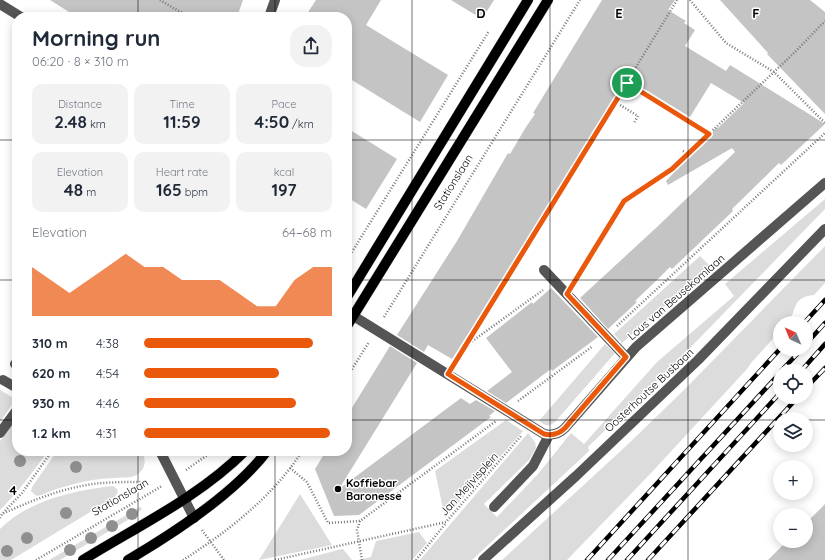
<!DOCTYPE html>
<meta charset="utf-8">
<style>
:root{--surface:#fff;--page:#f2f2f3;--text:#1f2937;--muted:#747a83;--accent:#ea580c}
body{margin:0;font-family:Quicksand,sans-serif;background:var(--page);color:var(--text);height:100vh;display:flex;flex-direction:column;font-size:15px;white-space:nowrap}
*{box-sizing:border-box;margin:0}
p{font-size:13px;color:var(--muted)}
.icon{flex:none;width:22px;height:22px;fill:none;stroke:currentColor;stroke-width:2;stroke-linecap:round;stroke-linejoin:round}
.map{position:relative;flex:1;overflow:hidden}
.sheet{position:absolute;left:12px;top:12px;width:340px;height:444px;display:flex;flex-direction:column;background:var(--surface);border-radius:16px;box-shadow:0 2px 10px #0003}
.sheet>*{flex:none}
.needle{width:26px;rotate:316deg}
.tools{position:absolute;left:773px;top:316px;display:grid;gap:8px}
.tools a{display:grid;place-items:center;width:40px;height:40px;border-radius:50%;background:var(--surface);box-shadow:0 2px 10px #0003;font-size:20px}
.pin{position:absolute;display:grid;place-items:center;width:34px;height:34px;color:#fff;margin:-17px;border:2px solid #fff;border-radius:50%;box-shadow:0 1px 4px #0007}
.round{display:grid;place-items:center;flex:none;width:42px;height:42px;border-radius:16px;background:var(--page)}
.overview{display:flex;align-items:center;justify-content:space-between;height:68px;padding:0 20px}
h1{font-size:22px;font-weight:700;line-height:30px}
.metrics{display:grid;grid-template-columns:repeat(3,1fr);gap:6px;height:68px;padding:4px 20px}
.metrics div{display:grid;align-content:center;border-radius:10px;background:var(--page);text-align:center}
.metrics b{font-size:17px;font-weight:700}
.metrics small{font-size:11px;font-weight:400}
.metrics p{font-size:11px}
.chart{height:112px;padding:8px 20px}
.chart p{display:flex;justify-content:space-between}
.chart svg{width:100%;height:72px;margin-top:4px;fill:var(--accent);opacity:.7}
ul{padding:0 20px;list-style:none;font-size:13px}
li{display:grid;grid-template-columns:64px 48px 1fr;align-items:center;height:30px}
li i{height:10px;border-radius:5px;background:var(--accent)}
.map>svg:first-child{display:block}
.green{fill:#dcdcdc}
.building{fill:#c4c4c4}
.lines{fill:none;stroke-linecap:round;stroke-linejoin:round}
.major-casing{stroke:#dbdbdb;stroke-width:11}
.path{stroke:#777;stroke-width:2.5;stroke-dasharray:1 2;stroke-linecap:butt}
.minor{stroke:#555;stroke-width:10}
.major{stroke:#000;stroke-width:10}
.rail-casing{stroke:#000;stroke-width:4.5}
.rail{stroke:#fff;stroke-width:3;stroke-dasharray:9;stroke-linecap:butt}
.tree{fill:#8f8f8f}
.route-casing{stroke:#fff;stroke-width:8}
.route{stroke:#ea580c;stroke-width:5}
.grid{fill:none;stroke:#000;stroke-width:1;stroke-opacity:0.55}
.poi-dot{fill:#000;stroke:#fff;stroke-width:1.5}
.labels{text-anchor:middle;stroke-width:3;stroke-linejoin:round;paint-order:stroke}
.street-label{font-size:11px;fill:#000;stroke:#fff}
.poi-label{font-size:11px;font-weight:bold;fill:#000;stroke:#fff;text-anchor:start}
.grid-label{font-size:13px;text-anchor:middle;font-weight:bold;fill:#000;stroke:#fff;stroke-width:3;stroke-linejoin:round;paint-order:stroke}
</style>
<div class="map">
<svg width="825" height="560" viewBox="0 0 825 560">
<rect width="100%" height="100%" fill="#fff"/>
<path class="green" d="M 825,199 L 825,209 L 691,347 L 588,447 L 589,451 L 472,560 L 420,560 L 528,433 L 535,442 L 536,448 L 529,460 L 484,504 L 497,517 L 538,474 L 571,433 L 584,444 L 657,362 L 734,296 L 725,284 Z
M 825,246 L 825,283 L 814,295 C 790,297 798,312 787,323 L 780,323 L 780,331 L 751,363 L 747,369 L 652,472 L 567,560 L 502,560 L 625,447 L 684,390 Z
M 700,256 L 711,267 L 622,343 L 614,334 Z
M 605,344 L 615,353 L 555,422 C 548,427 546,426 539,421 Z
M 0,390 L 12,397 L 14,402 L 0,422 Z
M 17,417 L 17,451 L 48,451 C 33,472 18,492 0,510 L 0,441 Z
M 506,420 L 523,431 L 445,518 L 435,471 Z
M 57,451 L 142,451 C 146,459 146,468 138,474 C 132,479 122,477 114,478 C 87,479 63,486 38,496 L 35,495 L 31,491 L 32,487 Z
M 113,486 L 116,488 L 118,491 L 115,497 L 11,560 L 0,560 L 0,529 C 27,501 75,490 113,486 Z
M 300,494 L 332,545 L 259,560 Z
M 140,507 L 142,509 L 133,517 L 60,560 L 49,560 Z
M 419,532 L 427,543 L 412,560 L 358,560 L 371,557 L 376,541 Z
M 343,549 L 352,560 L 300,560 L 342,549 Z"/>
<path class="building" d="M 50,0 L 243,0 L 237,17 L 77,17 Z
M 316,0 L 381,0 L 366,25 L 448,75 L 420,122 L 347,77 L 347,17 L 305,17 Z
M 451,0 L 494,0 L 482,19 Z
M 602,0 L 675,0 L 668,10 L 686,21 L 684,23 L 695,30 L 685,46 L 726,71 L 730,65 L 825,124 L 781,165 L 779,163 L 732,209 L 733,211 L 672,269 L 670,267 L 659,278 L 635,301 L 637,302 L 608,329 L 580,298 L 657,227 L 735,152 L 732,148 L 668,185 L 666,181 L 717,127 L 718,128 L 744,103 L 711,83 L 690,117 L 626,78 L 497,289 L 452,359 L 428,345 L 424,352 L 397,335 L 457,241 L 508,153 L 510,154 L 526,127 L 535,114 L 533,113 Z
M 720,0 L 810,0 L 825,12 L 825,114 L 767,54 L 768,53 Z
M 347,128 L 397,159 L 366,209 L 347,197 Z
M 551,288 L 598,337 L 552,371 L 551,369 L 506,403 L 487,391 L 512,372 L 486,338 L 532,302 L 533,304 Z
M 390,346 L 417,363 L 339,489 L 461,398 L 470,404 L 476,400 L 495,411 L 489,416 L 491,417 L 359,515 L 334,516 L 315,469 L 326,451 L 347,451 L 347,416 Z
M 825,504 L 825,560 L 768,560 L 787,541 L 806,541 L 806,523 Z"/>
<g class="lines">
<defs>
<path id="major" d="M 347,297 L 528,0
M 347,326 L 548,0
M 83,560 C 138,526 199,497 245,451
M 128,560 C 174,533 235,493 267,451"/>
</defs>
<use href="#major" class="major-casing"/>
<path class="path" d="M 160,0 L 175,9 L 191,17
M 690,0 L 726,43 L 774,72 L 825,123
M 627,83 L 709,134
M 615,102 L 638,116 L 634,123
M 683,151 L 688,154
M 347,260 L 489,31
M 575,280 L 624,201 L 672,169 L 796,51 L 825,21
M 384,317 L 580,0
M 617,326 L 825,133
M 467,345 L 543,290
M 456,362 L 677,0
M 347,377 L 369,342
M 518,401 L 593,346
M 290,468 L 307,482 L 328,523 L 360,521 L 496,421
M 186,470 L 213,451
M 3,513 L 22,493 L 52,451
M 0,518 L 2,514 C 33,500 67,486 102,483 C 116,482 131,482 145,482
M 360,521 L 357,530 L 362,560
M 202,530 L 224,560
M 36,560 L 162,486
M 183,560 C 226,533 275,495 302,451
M 275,560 L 446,522 L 521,436
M 416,560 L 446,523"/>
<path class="minor" d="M 0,4 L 21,17
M 269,17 L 275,0
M 544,270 L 626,357
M 347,312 L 544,434 C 553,436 559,434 565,428 L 636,347 L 825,183
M 15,364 L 17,365
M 3,380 L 17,388
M 0,433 L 17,410
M 160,451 L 194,518
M 494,507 L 533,466 L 549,435
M 483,560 L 576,476 L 698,360 L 825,229"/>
<use href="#major" class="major"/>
<defs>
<path id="rail" d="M 804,323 L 825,300
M 806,344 L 825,323
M 781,371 L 802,349
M 801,371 L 825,344
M 806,388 L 825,368
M 587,560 L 780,349
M 608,560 L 780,373
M 627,560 L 780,393
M 648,560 L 798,397"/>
</defs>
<use href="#rail" class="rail-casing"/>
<use href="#rail" class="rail"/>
</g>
<g class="tree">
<circle cx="20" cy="461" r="6"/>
<circle cx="76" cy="467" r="6"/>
<circle cx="66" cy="513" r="6"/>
<circle cx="132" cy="514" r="6"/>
<circle cx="112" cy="526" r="6"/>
<circle cx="27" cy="538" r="6"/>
<circle cx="91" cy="538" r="6"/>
<circle cx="70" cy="550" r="6"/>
<circle cx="7" cy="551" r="6"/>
</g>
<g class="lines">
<defs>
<path id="route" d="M 627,83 L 709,134 L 672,169 L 624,201 L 567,294 L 626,357 L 565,428 C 559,434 553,436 544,434 L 448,374 Z"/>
</defs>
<use href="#route" class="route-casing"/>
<use href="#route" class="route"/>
</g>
<path class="grid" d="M 138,0 L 138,17M 275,0 L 275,17M 412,0 L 412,560M 550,0 L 550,560M 688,0 L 688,560M 0,140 L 17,140M 347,140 L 825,140M 0,280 L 17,280M 347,280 L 825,280M 0,420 L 17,420M 347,420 L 780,420M 806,420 L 825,420M 138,451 L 138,560M 275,451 L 275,560"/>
<circle class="poi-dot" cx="338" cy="489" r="4"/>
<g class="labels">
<g class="street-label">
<text transform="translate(453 182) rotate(-58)" y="4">Stationslaan</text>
<text transform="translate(676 297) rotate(-41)" y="4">Lous van Beusekomlaan</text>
<text transform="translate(649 390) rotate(-43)" y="4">Oosterhoutse Busbaan</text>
<text transform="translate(469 484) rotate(-48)" y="4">Jan Meijvisplein</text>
<text transform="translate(120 497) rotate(-30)" y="4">Stationslaan</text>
</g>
<g class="poi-label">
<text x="346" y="487">Koffiebar<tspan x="346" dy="13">Baronesse</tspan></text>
</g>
</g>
<g class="grid-label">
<text x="481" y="18">D</text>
<text x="619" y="18">E</text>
<text x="756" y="18">F</text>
<text x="13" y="495">4</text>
</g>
</svg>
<div class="tools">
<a><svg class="needle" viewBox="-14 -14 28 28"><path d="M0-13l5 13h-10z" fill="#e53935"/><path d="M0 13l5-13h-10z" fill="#747a83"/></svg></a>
<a><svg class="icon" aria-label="locate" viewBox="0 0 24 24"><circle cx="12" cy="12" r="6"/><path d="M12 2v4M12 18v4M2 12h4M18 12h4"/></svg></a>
<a><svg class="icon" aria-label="layers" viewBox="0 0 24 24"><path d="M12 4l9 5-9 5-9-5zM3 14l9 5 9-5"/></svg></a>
<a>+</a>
<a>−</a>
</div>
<div class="pin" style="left:627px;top:83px;background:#1e9e55"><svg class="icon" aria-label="arrive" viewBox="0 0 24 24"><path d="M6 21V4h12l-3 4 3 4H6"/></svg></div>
<section class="sheet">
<div class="overview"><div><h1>Morning run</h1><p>06:20 · 8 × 310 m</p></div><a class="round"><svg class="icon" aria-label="share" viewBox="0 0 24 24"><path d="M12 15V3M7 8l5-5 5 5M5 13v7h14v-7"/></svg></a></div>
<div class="metrics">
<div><p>Distance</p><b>2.48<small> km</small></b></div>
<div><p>Time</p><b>11:59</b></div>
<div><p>Pace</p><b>4:50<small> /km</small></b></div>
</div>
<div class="metrics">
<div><p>Elevation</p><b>48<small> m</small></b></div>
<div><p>Heart rate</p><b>165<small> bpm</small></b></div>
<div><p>kcal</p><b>197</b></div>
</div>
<div class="chart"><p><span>Elevation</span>64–68 m</p>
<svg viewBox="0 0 160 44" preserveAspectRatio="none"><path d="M0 44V14L10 22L20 30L30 22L40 14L50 6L60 14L70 14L80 22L90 22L100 22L110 30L120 38L130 38L140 22L150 14L160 14V44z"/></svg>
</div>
<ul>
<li><b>310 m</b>4:38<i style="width:90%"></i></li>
<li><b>620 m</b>4:54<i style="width:72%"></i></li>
<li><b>930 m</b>4:46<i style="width:81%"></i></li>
<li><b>1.2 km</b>4:31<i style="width:99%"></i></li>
</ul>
</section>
</div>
